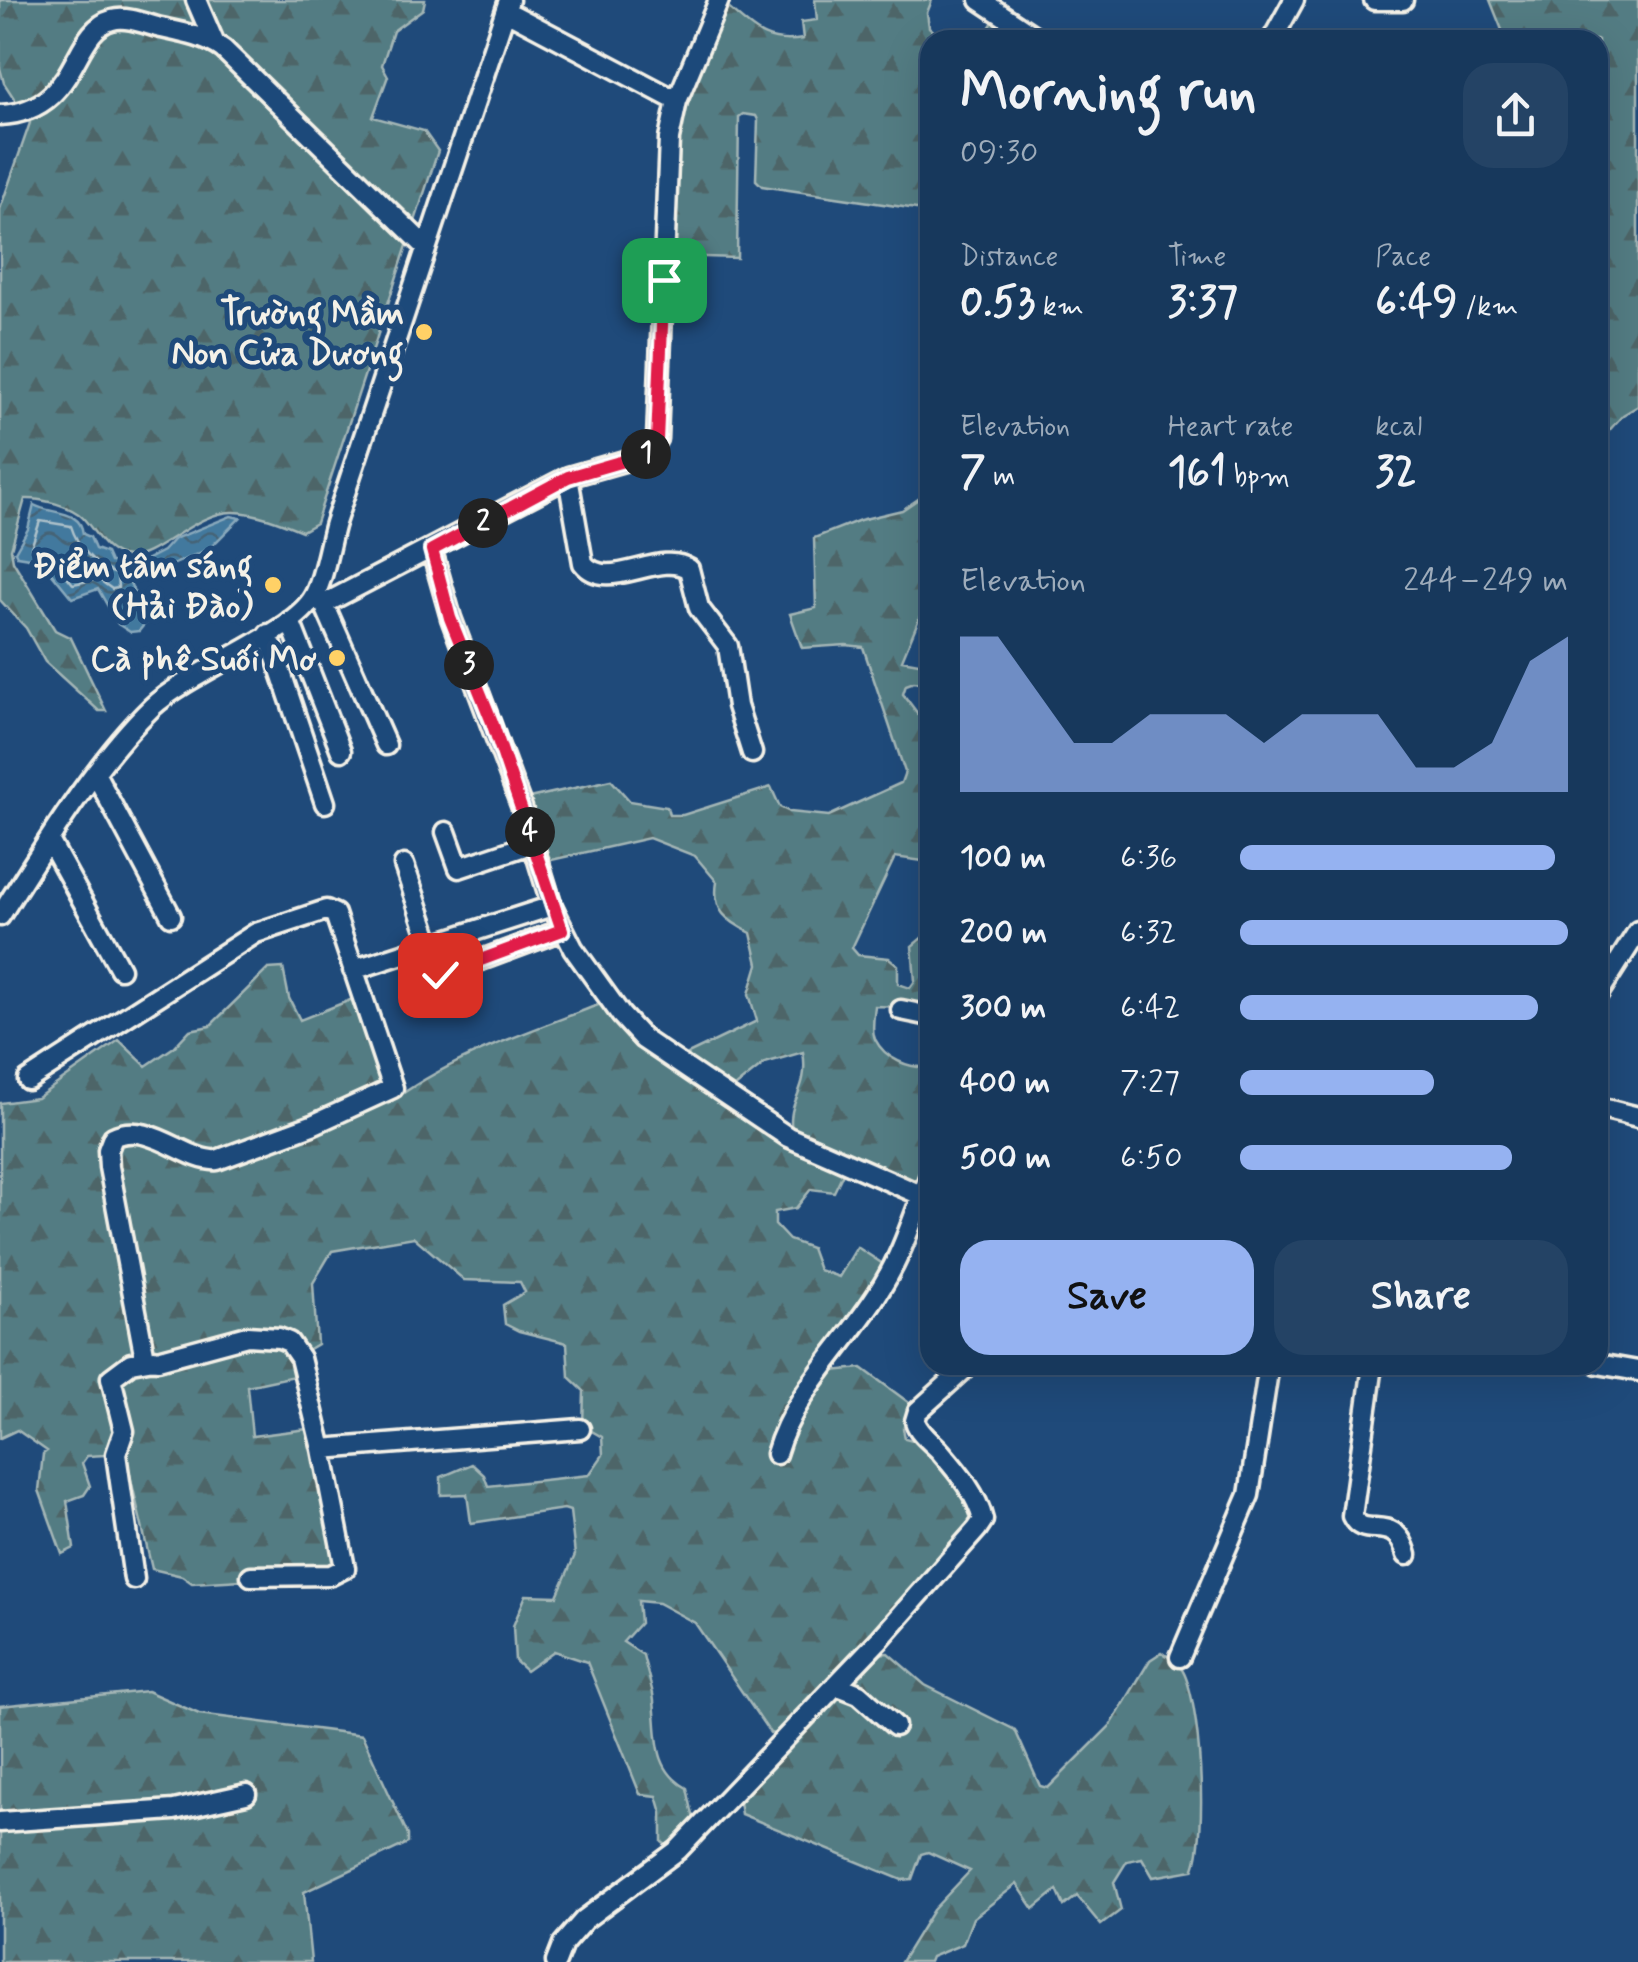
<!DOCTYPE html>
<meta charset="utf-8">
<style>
:root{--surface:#17385c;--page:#244365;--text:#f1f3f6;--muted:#9eacbb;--line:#365272;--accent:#95b2f1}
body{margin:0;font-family:Mynerve,sans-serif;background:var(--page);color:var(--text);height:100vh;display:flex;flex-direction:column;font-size:38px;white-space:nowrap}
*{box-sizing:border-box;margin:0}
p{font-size:32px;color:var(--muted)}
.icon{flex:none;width:55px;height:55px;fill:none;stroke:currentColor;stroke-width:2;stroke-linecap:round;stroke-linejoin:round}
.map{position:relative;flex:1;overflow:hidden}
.panel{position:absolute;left:920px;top:30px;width:688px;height:1345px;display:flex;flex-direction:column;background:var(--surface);border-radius:30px;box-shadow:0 10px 40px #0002,0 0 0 2px var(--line)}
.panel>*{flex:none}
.pin{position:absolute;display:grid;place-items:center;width:85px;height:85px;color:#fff;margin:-42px;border-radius:20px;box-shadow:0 5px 15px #0006}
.km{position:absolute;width:50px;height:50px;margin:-25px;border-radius:50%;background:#222;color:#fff;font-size:28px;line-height:50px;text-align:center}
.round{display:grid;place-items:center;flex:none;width:105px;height:105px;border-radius:30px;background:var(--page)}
.headline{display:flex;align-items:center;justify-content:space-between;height:170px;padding:0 40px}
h1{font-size:55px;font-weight:800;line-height:75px}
.metrics{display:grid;grid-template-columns:repeat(3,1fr);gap:15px;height:170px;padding:10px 40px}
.metrics div{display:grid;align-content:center}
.metrics b{font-size:42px;font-weight:800}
.metrics small{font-size:28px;font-weight:400}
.metrics p{font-size:28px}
.chart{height:280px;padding:20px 40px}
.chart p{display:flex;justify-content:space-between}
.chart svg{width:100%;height:180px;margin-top:10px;fill:var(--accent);opacity:.7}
.cta{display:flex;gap:20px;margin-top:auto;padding:20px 40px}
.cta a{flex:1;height:115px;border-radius:30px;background:var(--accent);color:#111;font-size:40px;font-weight:800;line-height:115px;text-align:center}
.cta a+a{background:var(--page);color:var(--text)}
ul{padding:0 40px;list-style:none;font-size:32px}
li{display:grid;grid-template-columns:160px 120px 1fr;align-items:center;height:75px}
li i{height:25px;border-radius:12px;background:var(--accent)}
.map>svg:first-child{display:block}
.forest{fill:url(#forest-firs);stroke:#a4b6b6;stroke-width:2.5}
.water{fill:url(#water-waves);stroke:#89a9bc;stroke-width:2.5}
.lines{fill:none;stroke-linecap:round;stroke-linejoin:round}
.shore{stroke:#adc1ca;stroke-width:2.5}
.minor-casing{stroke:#f4f1e8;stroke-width:25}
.minor{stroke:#1f4a7a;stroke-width:18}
.route-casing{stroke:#fff;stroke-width:20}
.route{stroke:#e11d48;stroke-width:12}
.poi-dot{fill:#ffd166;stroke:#1f4a7a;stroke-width:4}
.labels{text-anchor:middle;stroke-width:10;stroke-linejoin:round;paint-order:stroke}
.poi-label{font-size:35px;font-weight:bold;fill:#f4f1e8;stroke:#1f4a7a;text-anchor:end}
</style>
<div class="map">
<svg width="1638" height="1962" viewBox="0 0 1638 1962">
<defs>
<pattern id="forest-firs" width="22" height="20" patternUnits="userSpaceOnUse" patternTransform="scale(2.5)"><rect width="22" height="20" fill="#537c83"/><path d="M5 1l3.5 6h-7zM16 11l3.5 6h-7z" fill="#4e6568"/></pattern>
<pattern id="water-waves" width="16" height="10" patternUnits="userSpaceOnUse" patternTransform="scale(2.5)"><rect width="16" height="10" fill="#42799e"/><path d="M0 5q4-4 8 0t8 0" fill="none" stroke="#456376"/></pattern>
</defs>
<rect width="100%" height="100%" fill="#1f4a7a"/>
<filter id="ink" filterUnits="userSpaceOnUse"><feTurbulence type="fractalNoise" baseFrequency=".01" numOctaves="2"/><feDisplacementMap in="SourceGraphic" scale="20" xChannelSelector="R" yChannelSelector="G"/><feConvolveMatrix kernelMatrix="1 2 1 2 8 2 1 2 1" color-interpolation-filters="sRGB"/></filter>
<g filter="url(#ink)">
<path class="forest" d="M 0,0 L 425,0 L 423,9 L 393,31 L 382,65 L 388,76 L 373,117 L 424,131 L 438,151 L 316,523 L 302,531 C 280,522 258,513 234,512 C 197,510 153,561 128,557 C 104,554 98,534 83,518 C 72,506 41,498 25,499 L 11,549 L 13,561 L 55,630 L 71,638 L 106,711 L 99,711 L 45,662 L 26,628 L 0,600 L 0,209 L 30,123 L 4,83 L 0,68 Z
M 815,0 L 932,0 L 927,13 L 929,27 L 944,40 L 930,40 L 930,211 L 762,186 L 756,180 L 758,120 L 756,116 L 743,114 L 739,117 L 737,258 L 671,256 L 679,103 L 718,12 L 726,6 C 754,30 765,45 803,39 L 801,22 L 817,20 Z
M 1490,0 L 1638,0 L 1638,406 L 1623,415 L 1598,443 L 1598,40 L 1506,40 Z
M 994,20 L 1033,40 L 982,40 Z
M 930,491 L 930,592 L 902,660 L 930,665 L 930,684 L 914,682 L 906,685 L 903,694 L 930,730 L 930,862 L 895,857 L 852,948 L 858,955 L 889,958 L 898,965 L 898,984 L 910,988 L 915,981 L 912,946 L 924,936 L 930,937 L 930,1008 L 875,1006 C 874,1016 871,1030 875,1039 C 885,1059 909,1069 930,1067 L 930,1163 L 924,1178 L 912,1181 L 792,1131 C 786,1100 810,1091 803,1052 L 765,1063 L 730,1091 L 691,1064 L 688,1054 L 757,1021 L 749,994 L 758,964 L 751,933 C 727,921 712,911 717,882 L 695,856 L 649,838 L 547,861 L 529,798 L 611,780 L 630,801 L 667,807 L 669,815 L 683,815 L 771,787 L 780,807 L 790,812 L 829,816 L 901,783 L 905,772 L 863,647 L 846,645 L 802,648 L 790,614 L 816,608 L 814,538 L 860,520 L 902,510 Z
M 283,968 L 289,998 L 300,1020 L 358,997 L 385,1068 L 384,1101 L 388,1104 C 451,1056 529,1032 603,1003 L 839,1166 L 843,1173 L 834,1192 L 811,1189 L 796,1208 L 775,1212 L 775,1225 L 789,1240 L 811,1248 L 819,1270 L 839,1277 L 857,1247 L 883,1264 L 885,1272 L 831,1371 L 862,1368 L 908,1402 L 911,1418 L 903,1428 L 905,1438 L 924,1443 L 949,1469 L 979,1524 L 779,1735 L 770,1733 L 695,1623 L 658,1603 L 638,1601 L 640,1623 L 623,1642 L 643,1655 C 646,1668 650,1681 653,1694 C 659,1730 650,1768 687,1788 L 694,1820 L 685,1835 L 669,1847 L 662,1842 L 662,1813 L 657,1796 L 640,1794 L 587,1662 L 554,1651 L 526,1671 L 515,1661 L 513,1626 L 526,1595 L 557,1596 L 575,1555 L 570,1511 L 564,1509 L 471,1523 L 467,1494 L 441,1495 L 441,1477 L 472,1464 L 484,1475 L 488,1486 L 589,1475 L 603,1455 L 602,1437 L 583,1426 L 584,1391 L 569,1377 L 567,1343 L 519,1331 L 505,1324 L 503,1305 L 525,1292 L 520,1282 L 464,1280 L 414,1237 L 332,1251 L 313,1283 L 317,1344 L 295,1357 L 299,1375 L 247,1386 L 252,1436 L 308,1429 L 341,1569 L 251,1575 L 242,1580 L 192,1583 L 182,1576 L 152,1569 L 125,1454 L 87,1456 L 82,1463 L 90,1486 L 84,1495 L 67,1501 L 74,1548 L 62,1554 L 39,1490 L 43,1454 L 47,1451 L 17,1430 L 0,1438 L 0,1103 L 37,1098 L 119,1040 L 146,1066 L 174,1047 L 190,1030 L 210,1026 L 268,969 Z
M 1162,1652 C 1168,1657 1177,1662 1181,1668 C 1201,1696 1208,1839 1193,1870 L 1153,1877 L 1142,1858 L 1127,1861 L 1114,1882 L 1121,1910 L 1101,1925 L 1077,1896 L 1064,1906 L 1057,1890 L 1034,1909 L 1017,1884 L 973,1918 L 963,1944 L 931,1957 L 929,1962 L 901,1962 L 933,1910 L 970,1871 L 928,1852 L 921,1854 L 912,1879 L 902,1880 L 741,1814 L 738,1796 L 873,1654 L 888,1653 L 925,1685 L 1015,1730 L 1040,1786 L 1048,1788 L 1111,1725 L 1150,1660 Z
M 147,1691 L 199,1714 L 362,1735 L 408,1835 L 408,1843 L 304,1892 L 311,1962 L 0,1962 L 0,1706 Z"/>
<path class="water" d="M 34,505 C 52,515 81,509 83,534 L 90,537 L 95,549 L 106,553 L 110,562 L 138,564 L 163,551 L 174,539 L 231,516 L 240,518 L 209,549 L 140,579 L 127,576 L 147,621 L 139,631 L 130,632 L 118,624 L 98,589 L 72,598 L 41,560 L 17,556 L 15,552 L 28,529 Z"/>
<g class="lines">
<path class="shore" d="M 40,521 L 71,526 C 77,546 97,569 117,574 L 118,588 L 112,589 L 98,579 L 73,584 L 48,553 L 31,548 Z"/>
<defs>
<path id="minor" d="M 196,0 L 215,44
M 980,0 L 1040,40
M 1374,0 L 1403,0
M 506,11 L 677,101
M 1272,40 L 1294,0
M 0,115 C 80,111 70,31 112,20 C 126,16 143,23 157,27 C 179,32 205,36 223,49 L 426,247
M 568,477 L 583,563 C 607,594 659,549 689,569 L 699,608 L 728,646 L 737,706 L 752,753
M 432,551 L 451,618 L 522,808 L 552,906 L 573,948 L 621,1015 L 643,1039 L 788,1137 L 930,1199
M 314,597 L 324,604 L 568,477 L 645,455 L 657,439 L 669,139 L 677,101 L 719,0
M 324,604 L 386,745
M 290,621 L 341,751
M 268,634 L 325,803
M 96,775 L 171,916
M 446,832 L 459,868 L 534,843
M 50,842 L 120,969
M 404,865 L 450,1001
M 0,916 C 43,848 95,762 152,707 C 190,671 294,634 314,596 C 324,578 329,543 335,523 L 509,0
M 353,970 L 552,906
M 441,975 L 562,930
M 1598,994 L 1638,931
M 901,1010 L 930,1016
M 28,1080 L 256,933 L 326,910 L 335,914 L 393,1088 L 312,1125 L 217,1160 C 188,1163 148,1119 113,1137 L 108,1150 L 109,1167 L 144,1353 L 147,1359 L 158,1360 L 247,1336 L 279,1338 L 289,1342 L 300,1358 L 322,1449 L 580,1429
M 1598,1107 L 1638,1117
M 1598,1364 L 1638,1371
M 1373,1365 L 1352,1516 C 1364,1542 1395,1510 1407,1555
M 776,1454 C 795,1388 850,1342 884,1283 C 904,1250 915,1211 930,1175
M 251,1576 L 331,1575 L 345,1568 L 322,1449
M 134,1579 L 116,1454 L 124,1431 L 111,1378 L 131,1363 L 154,1359
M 1180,1657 L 1249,1495 L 1269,1365
M 836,1685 L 859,1694 L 895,1726
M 0,1822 L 174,1810 L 246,1794
M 556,1962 L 563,1944 L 584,1920 L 678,1850 L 879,1640 L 977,1529 L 983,1520 C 977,1494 957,1471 940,1451 C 931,1441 919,1434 915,1421 L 918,1411 L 969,1365"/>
</defs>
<use href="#minor" class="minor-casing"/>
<use href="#minor" class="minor"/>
</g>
</g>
<g class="lines" filter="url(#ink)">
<defs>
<path id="route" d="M 440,975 L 562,930 L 492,722 L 450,618 L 432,550 L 568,477 L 644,455 L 657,440 L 664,280"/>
</defs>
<use href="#route" class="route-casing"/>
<use href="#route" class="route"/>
</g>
<g class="poi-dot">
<circle cx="424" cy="332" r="10"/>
<circle cx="273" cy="585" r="10"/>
<circle cx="337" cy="658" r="10"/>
</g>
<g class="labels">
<g class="poi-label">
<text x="404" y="324">Trường Mầm<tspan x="404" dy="40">Non Cửa Dương</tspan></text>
<text x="253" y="577">Điểm tâm sáng<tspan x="253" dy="40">(Hải Đào)</tspan></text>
<text x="317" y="670">Cà phê Suối Mơ</text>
</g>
</g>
</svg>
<div class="pin" style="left:664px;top:280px;background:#1e9e55"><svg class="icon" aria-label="arrive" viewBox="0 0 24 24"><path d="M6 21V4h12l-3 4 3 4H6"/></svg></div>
<div class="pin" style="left:440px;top:975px;background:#d93025"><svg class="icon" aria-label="check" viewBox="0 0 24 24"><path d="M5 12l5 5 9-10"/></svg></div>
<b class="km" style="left:646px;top:454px">1</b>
<b class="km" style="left:483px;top:523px">2</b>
<b class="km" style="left:469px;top:665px">3</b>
<b class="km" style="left:530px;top:832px">4</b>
<section class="panel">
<div class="headline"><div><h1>Morning run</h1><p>09:30</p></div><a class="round"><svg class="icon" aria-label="share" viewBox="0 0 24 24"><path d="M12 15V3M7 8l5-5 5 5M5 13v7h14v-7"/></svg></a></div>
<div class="metrics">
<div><p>Distance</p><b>0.53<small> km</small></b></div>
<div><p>Time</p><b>3:37</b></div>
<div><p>Pace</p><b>6:49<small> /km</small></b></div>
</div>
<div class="metrics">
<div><p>Elevation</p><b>7<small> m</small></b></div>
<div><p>Heart rate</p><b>161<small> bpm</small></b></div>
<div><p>kcal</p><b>32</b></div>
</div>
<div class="chart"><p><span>Elevation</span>244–249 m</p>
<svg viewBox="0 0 160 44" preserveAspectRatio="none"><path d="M0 44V6L10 6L20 19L30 32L40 32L50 25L60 25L70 25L80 32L90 25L100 25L110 25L120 38L130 38L140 32L150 12L160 6V44z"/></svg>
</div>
<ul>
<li><b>100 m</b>6:36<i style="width:96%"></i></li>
<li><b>200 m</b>6:32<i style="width:100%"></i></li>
<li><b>300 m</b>6:42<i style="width:91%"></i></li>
<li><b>400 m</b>7:27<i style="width:59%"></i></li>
<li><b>500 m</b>6:50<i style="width:83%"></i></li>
</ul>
<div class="cta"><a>Save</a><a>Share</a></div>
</section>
</div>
